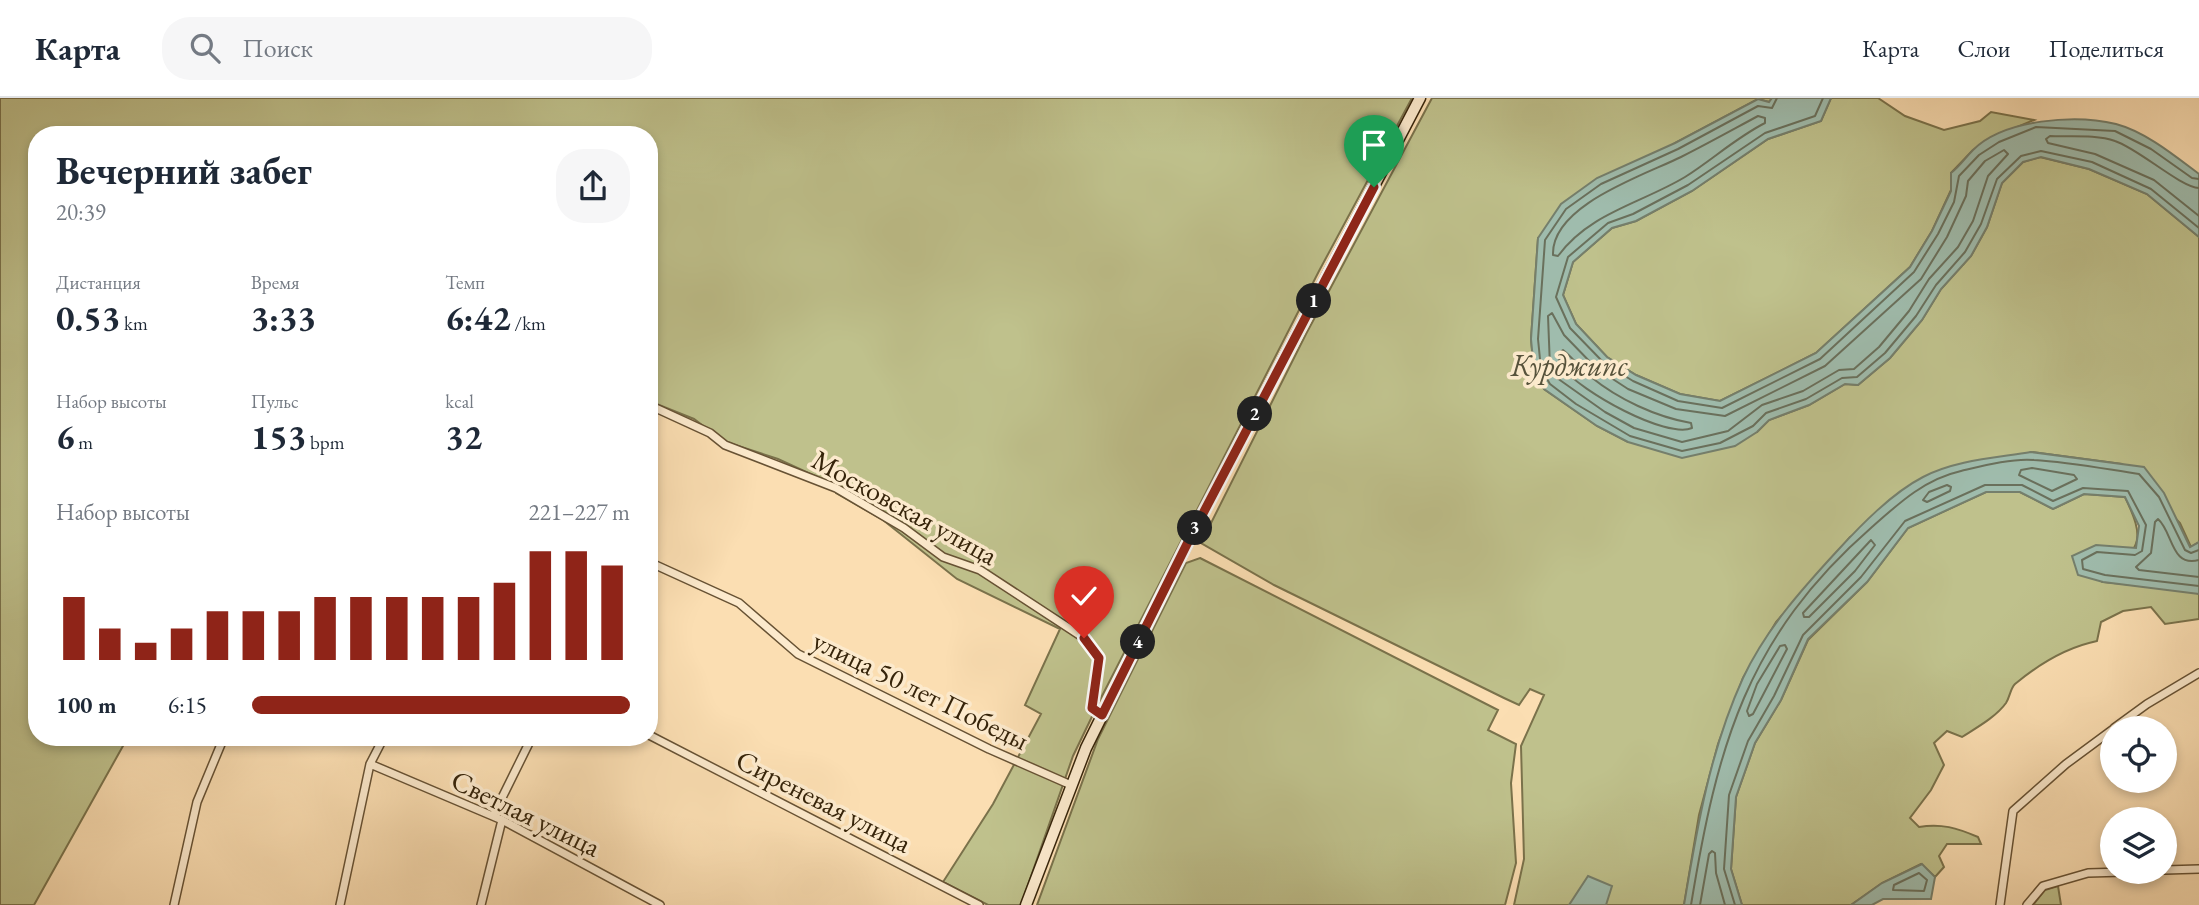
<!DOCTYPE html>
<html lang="ru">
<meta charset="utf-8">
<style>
:root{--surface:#fff;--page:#f6f6f7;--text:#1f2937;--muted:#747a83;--line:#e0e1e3;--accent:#8f2418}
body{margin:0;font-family:"EB Garamond",serif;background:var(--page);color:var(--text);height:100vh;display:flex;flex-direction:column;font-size:26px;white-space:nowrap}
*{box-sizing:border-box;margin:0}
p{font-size:23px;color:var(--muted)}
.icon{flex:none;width:38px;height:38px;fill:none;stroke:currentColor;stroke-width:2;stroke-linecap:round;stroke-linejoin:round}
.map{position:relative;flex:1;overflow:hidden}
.details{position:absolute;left:28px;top:28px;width:630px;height:620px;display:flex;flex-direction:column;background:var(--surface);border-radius:28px;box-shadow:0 4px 10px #0003}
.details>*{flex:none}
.buttons{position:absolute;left:2100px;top:618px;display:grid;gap:14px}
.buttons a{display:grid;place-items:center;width:77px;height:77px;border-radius:50%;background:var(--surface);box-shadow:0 4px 10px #0003;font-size:35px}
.pin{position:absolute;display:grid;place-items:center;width:60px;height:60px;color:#fff;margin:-72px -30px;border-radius:50% 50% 50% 0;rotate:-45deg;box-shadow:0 0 7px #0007}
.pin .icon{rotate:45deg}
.km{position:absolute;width:35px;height:35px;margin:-18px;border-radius:50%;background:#222;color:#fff;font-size:19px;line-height:35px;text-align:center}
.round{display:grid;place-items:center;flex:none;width:74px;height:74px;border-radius:28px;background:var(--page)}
.head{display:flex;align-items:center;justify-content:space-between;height:119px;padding:0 28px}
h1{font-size:38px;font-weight:700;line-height:52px}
.stats{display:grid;grid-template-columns:repeat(3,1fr);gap:10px;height:119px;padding:7px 28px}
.stats div{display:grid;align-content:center}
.stats b{font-size:35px;font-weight:700}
.stats small{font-size:19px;font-weight:400}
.stats p{font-size:19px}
.chart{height:196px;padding:14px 28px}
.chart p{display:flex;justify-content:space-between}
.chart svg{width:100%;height:126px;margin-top:7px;stroke:var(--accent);stroke-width:6}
ul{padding:0 28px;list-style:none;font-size:23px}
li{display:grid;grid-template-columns:112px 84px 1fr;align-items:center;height:52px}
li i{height:18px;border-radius:9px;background:var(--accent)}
header{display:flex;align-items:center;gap:42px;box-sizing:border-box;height:98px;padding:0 35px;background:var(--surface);border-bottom:2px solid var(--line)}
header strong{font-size:33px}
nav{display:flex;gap:38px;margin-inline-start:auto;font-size:24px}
.search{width:490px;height:63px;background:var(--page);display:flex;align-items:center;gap:18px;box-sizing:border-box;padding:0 24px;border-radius:28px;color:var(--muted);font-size:26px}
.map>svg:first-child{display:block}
.green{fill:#bfc18c;stroke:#7a724b;stroke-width:2}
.water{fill:#9fbcad;stroke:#757f6c;stroke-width:2}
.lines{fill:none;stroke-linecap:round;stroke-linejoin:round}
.shore{stroke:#6a705c;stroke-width:2}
.street-casing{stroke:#675234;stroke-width:10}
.secondary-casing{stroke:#36240a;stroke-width:13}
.street{stroke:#fceacd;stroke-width:7}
.secondary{stroke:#fceacd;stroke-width:10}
.route-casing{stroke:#fff;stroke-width:14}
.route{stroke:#8f2418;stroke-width:9}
.labels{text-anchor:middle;stroke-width:7;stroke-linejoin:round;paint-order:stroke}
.street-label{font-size:28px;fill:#36240a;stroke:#fceacd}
.water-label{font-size:30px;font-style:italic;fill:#56523b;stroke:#fceacd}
</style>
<header>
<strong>Карта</strong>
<div class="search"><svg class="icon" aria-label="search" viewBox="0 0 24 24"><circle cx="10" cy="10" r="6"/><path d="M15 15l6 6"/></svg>Поиск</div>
<nav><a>Карта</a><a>Слои</a><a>Поделиться</a></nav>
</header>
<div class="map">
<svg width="2199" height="807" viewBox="0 0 2199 807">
<rect width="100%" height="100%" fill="#fbdeb2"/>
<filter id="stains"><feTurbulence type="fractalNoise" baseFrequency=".00286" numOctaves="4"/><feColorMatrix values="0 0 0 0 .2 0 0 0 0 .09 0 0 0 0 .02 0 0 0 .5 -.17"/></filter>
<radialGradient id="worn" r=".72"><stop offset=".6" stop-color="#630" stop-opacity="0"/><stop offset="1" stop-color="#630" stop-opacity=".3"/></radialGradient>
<path class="green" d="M 0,0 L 1412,0 L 1319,173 L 1100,602 L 1073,658 L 1021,807 L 988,807 L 943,784 L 993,706 L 1041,616 L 1025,607 L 1060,531 L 957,481 L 883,422 L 836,395 L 837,388 L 778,361 L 723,343 L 694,321 L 649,303 L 649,37 L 37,37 L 37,639 L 128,639 L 34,807 L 0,807 Z
M 1432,0 L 1772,0 L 1769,4 L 1758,1 L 1675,45 L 1538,140 L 1531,241 L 1534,273 L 1544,291 L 1597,328 L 1628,344 L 1757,334 L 1769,322 L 1809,307 L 1845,286 L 1858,287 L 1890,260 L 1922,222 L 1941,191 L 1971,158 L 1987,129 L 2002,85 L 2023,64 L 2040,59 L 2089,71 L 2147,96 L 2199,139 L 2199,444 L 2191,449 L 2180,425 L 2122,366 L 2031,354 L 1850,439 L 1776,524 L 1743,580 L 1718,646 L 1699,717 L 1684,807 L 1514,807 L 1524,761 L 1521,648 L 1544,597 L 1530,591 L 1519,607 L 1504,600 L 1274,487 L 1201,445 L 1306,236 Z
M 1831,0 L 1878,0 L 1905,18 L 1944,32 L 1980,23 L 1991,14 L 2034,22 L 1996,38 L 1973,52 L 1951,75 L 1951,92 L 1932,133 L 1910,169 L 1816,255 L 1720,303 L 1680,296 L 1636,277 L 1607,259 L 1576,226 L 1563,197 L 1573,164 L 1612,130 L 1636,123 L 1692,93 L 1768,41 L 1821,23 Z
M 1986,394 L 2020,394 L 2053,411 L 2084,396 L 2125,399 C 2148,447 2138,449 2103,484 L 2193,493 L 2199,496 L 2199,521 L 2165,526 L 2151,509 L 2123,513 L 2101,524 L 2097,543 C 2068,549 2039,566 2015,586 C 2010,591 2010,599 2006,605 C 1996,619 1976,630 1962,639 L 1947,633 L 1934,645 L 1944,667 L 1931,692 L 1910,720 L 1919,729 C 1941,725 1957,730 1978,739 L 1981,746 L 1947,746 L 1939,758 L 1944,769 L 1935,779 L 1921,766 L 1882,785 L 1851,807 L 1742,807 L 1731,771 L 1736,699 L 1755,645 L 1781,602 L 1808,542 L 1867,484 L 1908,430 Z
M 1200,460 L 1498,612 L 1488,632 L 1516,646 L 1511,685 L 1516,765 L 1505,807 L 1037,807 L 1098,641 L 1186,465 Z
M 2058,788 L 2061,807 L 2033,807 L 2045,792 Z"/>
<path class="water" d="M 1772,0 L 1831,0 L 1821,23 L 1768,41 L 1692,93 L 1636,123 L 1612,130 L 1573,164 L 1563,197 L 1576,226 L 1607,259 L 1636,277 L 1680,296 L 1720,303 L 1816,255 L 1910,169 L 1932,133 L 1951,93 L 1951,75 C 1960,68 1965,60 1973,52 C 2004,21 2076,16 2116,26 C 2146,34 2175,58 2199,76 L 2199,139 L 2147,96 L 2089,71 L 2041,59 L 2023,64 L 2002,85 L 1987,129 L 1971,158 L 1941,191 L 1922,222 L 1890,260 L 1858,287 L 1845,286 L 1809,307 L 1769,322 L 1757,334 L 1735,348 L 1682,360 L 1628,344 L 1597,328 L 1544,291 L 1534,273 L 1531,241 L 1538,140 L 1561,106 L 1597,80 L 1675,45 L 1758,1 L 1769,4 Z
M 2031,354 L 2144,369 L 2164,395 L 2190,449 L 2199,444 L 2199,496 L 2103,484 L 2078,477 L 2072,458 L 2096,447 L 2136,450 L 2139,428 L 2125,399 L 2084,396 L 2053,411 L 2020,394 L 1986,394 L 1908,430 L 1867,484 L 1808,541 L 1781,602 L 1755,645 L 1736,699 L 1731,771 L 1742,807 L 1684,807 C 1697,730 1710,652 1743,580 C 1766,531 1802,491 1838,452 C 1861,427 1892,395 1923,379 C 1956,362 1995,360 2031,354 Z
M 1922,766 L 1935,779 L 1931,801 L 1883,801 L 1872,807 L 1851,807 L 1882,785 Z
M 1588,778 L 1612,788 L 1606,807 L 1569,807 Z"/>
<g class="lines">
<path class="shore" d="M 1777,0 L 1772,10 L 1758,8 L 1678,51 L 1601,86 L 1566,111 L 1545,142 L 1538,241 L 1541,271 L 1550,286 L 1576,306 L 1630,338 L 1682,353 L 1720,345 L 1753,328 L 1766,315 L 1806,301 L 1842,280 L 1857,279 L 1885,255 L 1916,218 L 1936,187 L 1965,154 L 1981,126 L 1997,81 L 2021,58 L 2041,53 L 2092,64 L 2151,91 L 2199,130
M 1823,0 L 1815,18 L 1765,35 L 1688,87 L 1633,116 L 1608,125 L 1568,159 L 1556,199 L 1570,230 L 1604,265 L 1633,283 L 1678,303 L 1722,310 L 1820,261 L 1914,174 L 1938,136 L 1954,104 L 1959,78 L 1979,57 L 1999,44 L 2036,29 L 2115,33 L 2151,51 L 2192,80 L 2199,81
M 1758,18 L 1765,20 L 1765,25 C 1737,39 1712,62 1685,79 C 1642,105 1589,115 1558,158 L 1553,157 C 1551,107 1645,77 1681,59 C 1707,46 1732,32 1758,18 Z
M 2004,52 L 2008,56 L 1988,78 L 1973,123 L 1958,149 L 1929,181 L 1909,213 L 1879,249 L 1854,271 L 1839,272 L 1803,293 L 1762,307 L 1728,333 L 1682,344 L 1634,330 L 1605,314 L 1557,280 L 1550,269 L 1548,218 L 1552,215 L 1564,237 L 1596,270 L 1628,291 L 1676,311 L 1725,318 L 1825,268 L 1921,181 L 1947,139 L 1966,98 L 1968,83 L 1985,63 Z
M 2199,90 C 2180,89 2139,51 2115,43 C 2096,36 2069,39 2050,38 L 2046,41 L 2048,45 L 2095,56 L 2154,82 L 2199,118
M 1563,252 C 1573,260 1581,271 1591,279 C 1618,301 1656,319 1691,325 L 1692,330 C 1666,341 1580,293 1563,270 C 1559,266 1559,261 1559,255 Z
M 2032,370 L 2074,377 L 2077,381 L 2052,393 L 2019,377 L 2021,372 Z
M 1947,387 L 1951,389 L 1950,393 L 1927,404 L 1923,402 L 1929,394 Z
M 1871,442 L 1875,447 L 1855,473 L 1809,519 L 1804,519 L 1803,515 Z
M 2199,462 C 2171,470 2173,434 2158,421 L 2155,424 L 2151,455 L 2136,469 L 2139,472 L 2199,479
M 1785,547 L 1787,551 L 1753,616 L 1749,618 L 1747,613 L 1757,586 L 1780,548 Z
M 1919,775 L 1927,782 L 1924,793 L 1893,792 L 1894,787 Z
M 1691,807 C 1717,649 1746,539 1872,429 C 1899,405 1925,381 1961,373 C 1982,368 2012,360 2034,362 C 2069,364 2105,371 2139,376 L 2159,399 L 2185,452 L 2191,455 L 2199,452
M 1700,807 L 1709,756 L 1712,753 L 1715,755 L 1716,775 L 1725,807
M 1735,807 L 1724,771 L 1729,697 L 1748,643 L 1774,598 L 1803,537 L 1861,479 L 1905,423 L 1985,387 L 2022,387 L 2053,403 L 2083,390 L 2128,393 L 2146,427 L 2142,453 L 2135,457 L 2097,454 L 2082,462 L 2083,471 L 2105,477 L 2199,488"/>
<defs>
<path id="street" d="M 649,307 L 710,335 L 725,347 L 836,390 L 904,430 L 943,459 L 980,472 L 1084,540 L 1099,560 L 1092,610 L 1102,617
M 649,464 L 739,505 L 798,556 L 989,651 L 1071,687
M 2114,630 L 2147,606 L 2199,575
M 649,637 L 979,807
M 370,666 L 502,722 L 660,807
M 493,718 L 532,639
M 2165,772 L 2199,771
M 174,807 L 197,704 L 224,639
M 340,807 L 370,666 L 384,639
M 481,807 L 502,722
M 2000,807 L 2013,713 L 2066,666 L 2112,632
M 2027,807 L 2043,788 L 2088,775 L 2124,774"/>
<path id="secondary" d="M 1026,807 L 1086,650 L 1187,446 L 1420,0"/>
</defs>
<use href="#street" class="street-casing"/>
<use href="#secondary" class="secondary-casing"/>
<use href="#street" class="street"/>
<use href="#secondary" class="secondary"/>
</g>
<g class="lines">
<defs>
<path id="route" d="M 1084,540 L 1099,560 L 1092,610 L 1102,617 L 1187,446 L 1374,89"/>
</defs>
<use href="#route" class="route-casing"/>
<use href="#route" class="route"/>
</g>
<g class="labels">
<g class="street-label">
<text transform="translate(905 409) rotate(29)" y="10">Московская улица</text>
<text transform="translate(921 592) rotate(26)" y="10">улица 50 лет Победы</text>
<text transform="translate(824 703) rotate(27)" y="10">Сиреневая улица</text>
<text transform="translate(526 715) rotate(26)" y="10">Светлая улица</text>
</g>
<g class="water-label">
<text x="1569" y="278">Курджипс</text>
</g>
</g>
<rect width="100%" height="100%" filter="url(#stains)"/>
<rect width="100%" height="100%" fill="url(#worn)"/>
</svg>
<div class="buttons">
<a><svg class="icon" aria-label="locate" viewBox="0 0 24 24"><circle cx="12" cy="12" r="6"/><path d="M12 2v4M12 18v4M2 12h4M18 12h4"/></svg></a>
<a><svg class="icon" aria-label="layers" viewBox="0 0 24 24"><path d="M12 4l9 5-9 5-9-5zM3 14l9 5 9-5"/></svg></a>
</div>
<div class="pin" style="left:1374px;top:89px;background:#1e9e55"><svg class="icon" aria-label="arrive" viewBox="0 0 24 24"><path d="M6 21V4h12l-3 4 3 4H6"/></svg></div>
<div class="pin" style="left:1084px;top:540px;background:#d93025"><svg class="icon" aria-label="check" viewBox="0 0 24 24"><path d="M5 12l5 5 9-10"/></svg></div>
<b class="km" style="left:1314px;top:203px">1</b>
<b class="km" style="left:1255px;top:316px">2</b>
<b class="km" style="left:1195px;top:430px">3</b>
<b class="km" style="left:1138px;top:544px">4</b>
<section class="details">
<div class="head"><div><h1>Вечерний забег</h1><p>20:39</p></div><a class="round"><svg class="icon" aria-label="share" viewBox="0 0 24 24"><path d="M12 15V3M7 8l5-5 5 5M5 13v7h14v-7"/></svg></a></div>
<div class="stats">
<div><p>Дистанция</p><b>0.53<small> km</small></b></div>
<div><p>Время</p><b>3:33</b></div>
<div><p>Темп</p><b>6:42<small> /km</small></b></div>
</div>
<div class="stats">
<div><p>Набор высоты</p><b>6<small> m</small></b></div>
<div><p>Пульс</p><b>153<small> bpm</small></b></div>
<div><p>kcal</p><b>32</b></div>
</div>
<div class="chart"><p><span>Набор высоты</span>221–227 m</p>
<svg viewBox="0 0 160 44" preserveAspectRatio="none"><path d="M5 44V22M15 44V33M25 44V38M35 44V33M45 44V27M55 44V27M65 44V27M75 44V22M85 44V22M95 44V22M105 44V22M115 44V22M125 44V17M135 44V6M145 44V6M155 44V11"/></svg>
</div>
<ul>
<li><b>100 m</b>6:15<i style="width:100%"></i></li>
</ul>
</section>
</div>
